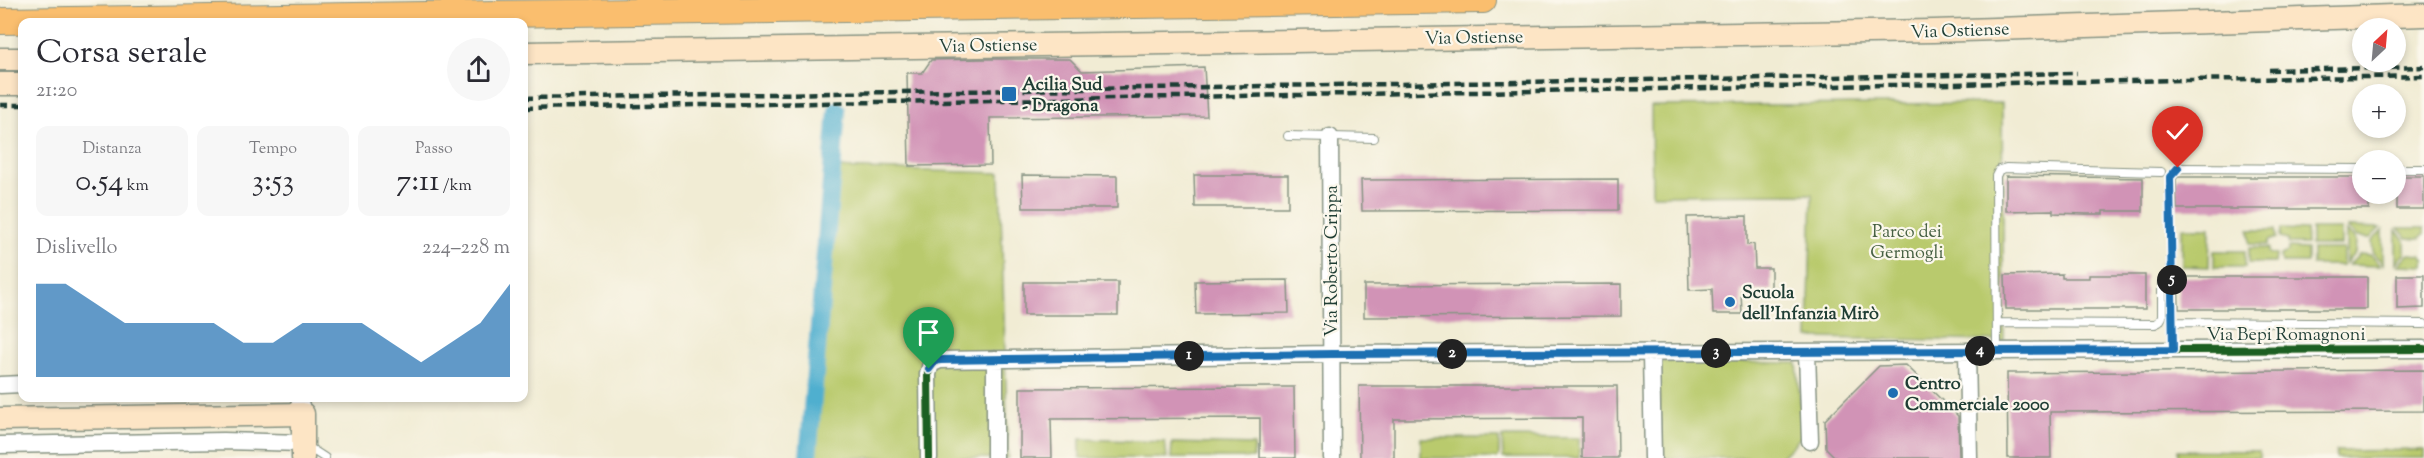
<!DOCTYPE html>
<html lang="it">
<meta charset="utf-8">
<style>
:root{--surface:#fff;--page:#f7f7f7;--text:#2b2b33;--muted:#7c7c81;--accent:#1f6fb2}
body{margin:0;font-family:"Sorts Mill Goudy",serif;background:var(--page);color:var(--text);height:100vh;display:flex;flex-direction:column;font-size:22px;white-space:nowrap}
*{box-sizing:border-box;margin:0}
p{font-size:20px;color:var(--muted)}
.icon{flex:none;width:33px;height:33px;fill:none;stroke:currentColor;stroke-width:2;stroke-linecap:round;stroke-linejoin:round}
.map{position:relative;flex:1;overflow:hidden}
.side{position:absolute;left:18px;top:18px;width:510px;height:384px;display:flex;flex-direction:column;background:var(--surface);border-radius:12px;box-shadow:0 3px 9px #0003}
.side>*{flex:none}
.needle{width:39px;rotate:26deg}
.controls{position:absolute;left:2352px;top:18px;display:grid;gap:12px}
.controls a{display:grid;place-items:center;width:54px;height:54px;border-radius:50%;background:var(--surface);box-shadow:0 3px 9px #0003;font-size:30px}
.pin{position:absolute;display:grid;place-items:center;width:51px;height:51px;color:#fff;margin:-62px -26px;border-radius:50% 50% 50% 0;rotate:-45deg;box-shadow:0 0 6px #0007}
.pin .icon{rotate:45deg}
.km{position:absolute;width:30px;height:30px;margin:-15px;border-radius:50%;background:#222;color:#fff;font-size:16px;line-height:30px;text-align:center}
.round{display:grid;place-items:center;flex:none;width:63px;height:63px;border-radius:32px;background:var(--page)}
.summary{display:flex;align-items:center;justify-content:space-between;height:102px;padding:0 18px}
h1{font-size:33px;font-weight:600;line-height:45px}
.stats{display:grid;grid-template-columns:repeat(3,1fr);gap:9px;height:102px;padding:6px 18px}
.stats div{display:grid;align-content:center;border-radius:12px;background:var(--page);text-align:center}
.stats b{font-size:30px;font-weight:600}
.stats small{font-size:16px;font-weight:400}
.stats p{font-size:16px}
.chart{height:168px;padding:12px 18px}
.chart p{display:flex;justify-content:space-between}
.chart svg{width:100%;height:108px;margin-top:6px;fill:var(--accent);opacity:.7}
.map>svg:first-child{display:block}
.green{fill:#b9ca6d;stroke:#6c8450;stroke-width:1.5}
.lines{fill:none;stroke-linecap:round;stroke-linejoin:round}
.canal{stroke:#50afcf;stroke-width:18}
.building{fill:#d193b6}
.lane-casing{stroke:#889484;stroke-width:10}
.street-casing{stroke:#889484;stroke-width:19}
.secondary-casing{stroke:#889484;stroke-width:25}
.primary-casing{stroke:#889484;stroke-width:28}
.lane{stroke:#fff;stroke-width:8}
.street{stroke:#fff;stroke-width:16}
.secondary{stroke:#fde5c5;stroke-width:22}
.primary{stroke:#fabe6e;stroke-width:26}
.rail{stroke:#1f3d34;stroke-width:4.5;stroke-dasharray:9 4.5;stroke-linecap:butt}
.cycleway-casing{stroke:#fbf7ec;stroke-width:11}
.cycleway{stroke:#1b5e20;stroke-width:8}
.route-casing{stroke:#fff;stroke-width:12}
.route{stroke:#1f6fb2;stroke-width:8}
.poi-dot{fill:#1f6fb2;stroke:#fbf7ec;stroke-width:2}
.labels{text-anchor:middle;stroke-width:4.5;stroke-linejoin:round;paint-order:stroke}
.street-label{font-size:18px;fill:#1f3d34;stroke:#fbf7ec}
.poi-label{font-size:18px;font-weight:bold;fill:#1f3d34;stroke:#fbf7ec;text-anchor:start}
.park-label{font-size:18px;fill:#466042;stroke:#fbf7ec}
</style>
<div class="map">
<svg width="2424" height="458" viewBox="0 0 2424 458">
<rect width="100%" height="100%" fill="#fbf7ec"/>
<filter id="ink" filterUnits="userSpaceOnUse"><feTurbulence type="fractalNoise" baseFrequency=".0167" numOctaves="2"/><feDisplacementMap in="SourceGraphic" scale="12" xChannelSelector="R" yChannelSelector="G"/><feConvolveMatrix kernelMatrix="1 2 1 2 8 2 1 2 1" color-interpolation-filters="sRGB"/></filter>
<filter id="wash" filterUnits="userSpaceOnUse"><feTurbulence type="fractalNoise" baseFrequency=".008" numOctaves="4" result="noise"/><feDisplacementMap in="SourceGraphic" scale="24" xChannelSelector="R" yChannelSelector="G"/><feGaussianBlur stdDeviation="1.35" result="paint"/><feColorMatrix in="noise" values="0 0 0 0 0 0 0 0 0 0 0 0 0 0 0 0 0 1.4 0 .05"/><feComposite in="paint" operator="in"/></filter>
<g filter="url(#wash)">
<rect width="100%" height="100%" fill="#f1ecd4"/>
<path class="green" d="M 2002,103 L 2004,341 L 1808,338 L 1812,194 L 1652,195 L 1651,106 Z
M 830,168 L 1000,173 L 1008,458 L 800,458 Z
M 2182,228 L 2210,228 L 2209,267 L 2182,266 Z
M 2348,228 L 2348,227 L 2380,228 L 2370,238 L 2357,237 Z
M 2398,228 L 2424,228 L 2424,234 L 2420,238 L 2407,238 Z
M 2281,229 L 2306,230 L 2307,244 L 2288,244 L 2288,240 L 2280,238 Z
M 2311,229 L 2341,229 L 2341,245 L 2311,245 Z
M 2249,230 L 2275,230 L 2276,238 L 2268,241 L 2267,245 L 2249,244 Z
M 2346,230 L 2356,241 L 2355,253 L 2346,263 Z
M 2383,230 L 2383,264 L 2373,253 L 2372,241 Z
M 2396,230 L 2405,241 L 2405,253 L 2396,263 Z
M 2268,248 L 2268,253 L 2276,255 L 2275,263 L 2249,263 L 2249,248 Z
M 2288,248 L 2307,249 L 2307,263 L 2281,263 L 2280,255 L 2288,252 Z
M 2312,249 L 2343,249 L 2343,265 L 2312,265 Z
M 2214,251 L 2245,251 L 2245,267 L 2214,267 Z
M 2360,254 L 2371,255 L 2380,266 L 2349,265 Z
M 2409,254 L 2421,255 L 2424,259 L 2424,266 L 2398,265 Z
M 1658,361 L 1797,363 L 1803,435 L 1780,458 L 1660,458 Z
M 1502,437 L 1579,438 L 1579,458 L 1503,458 Z
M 1421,438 L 1499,438 L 1499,456 L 1497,458 L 1421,458 Z
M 1080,439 L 1165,442 L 1167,458 L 1080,458 Z
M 1172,443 L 1254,445 L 1253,458 L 1171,458 Z
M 2178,450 L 2259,451 L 2259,458 L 2178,458 Z
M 2424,450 L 2424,458 L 2336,458 L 2336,451 Z"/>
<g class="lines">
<path class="canal" d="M 808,458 L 837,110"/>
</g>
<g id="blocks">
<path class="building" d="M 983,59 L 1070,59 L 1082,71 L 1204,67 L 1207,116 L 990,118 L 991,165 L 909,166 L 907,73 L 922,73 L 931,60 Z
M 1022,175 L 1117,176 L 1117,208 L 1023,208 Z
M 1194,175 L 1288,175 L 1288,207 L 1195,207 Z
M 2006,176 L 2143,178 L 2143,211 L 2103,211 L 2103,214 L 2086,214 L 2053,213 L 2053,210 L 2006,211 Z
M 2397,176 L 2424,176 L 2424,209 L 2397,209 Z
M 2178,177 L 2362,177 L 2362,194 L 2369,194 L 2369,209 L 2177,209 L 2176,179 Z
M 1618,179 L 1618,210 L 1362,211 L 1361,180 Z
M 1747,216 L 1747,245 L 1754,244 L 1755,268 L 1771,268 L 1771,290 L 1741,291 L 1742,314 L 1713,314 L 1712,289 L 1689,290 L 1687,217 Z
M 2062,274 L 2062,278 L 2089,278 L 2089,275 L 2145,275 L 2145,309 L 2006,309 L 2005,275 Z
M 2397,275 L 2424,275 L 2424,308 L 2397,309 Z
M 2178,277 L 2367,277 L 2367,309 L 2179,309 Z
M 1288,280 L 1289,313 L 1196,314 L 1195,281 Z
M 1024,282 L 1118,282 L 1118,315 L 1024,315 Z
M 1621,284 L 1621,316 L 1364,317 L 1364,285 Z
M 1906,365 L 1958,416 L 1959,458 L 1836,458 L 1826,448 L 1825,420 L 1879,366 Z
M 2424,370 L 2424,411 L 2050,412 L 2051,458 L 2008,458 L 2007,373 Z
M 1359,386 L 1617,386 L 1618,458 L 1582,458 L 1582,418 L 1394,419 L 1394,458 L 1360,458 Z
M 1294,387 L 1295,458 L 1260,458 L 1260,418 L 1051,419 L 1052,458 L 1020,458 L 1020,388 Z"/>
</g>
</g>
<g filter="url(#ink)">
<use href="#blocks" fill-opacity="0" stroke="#889484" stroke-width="1.5"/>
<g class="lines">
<defs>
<path id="lane" d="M 1288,136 L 1374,138
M 2396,169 L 2424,169
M 2173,322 L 2424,324
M 1997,323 L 2155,324 L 2159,322 L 2162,317 L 2162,283
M 2173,350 L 2170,177 L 2178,168 L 2362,169
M 1997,351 L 1996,176 L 1999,170 L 2006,168 L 2161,172
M 305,445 L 325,458"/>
<path id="street" d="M 1330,137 L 1332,458
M 1967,351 L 1969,458
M 1807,353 L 1810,441
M 1651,354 L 1653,458
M 0,385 L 22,384
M 299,398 L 303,414
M 0,445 L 223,441 L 303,443
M 929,458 L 928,374 L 931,364 L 940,360 L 1332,354 L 2424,349
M 995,458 L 995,359"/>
<path id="secondary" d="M 524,53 L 1934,31 L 2424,15
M 0,59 L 22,59
M 0,84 L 22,84
M 0,419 L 303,414 L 303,458"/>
<path id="primary" d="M 0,21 L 1483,0"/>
</defs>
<use href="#lane" class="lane-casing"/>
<use href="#street" class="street-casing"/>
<use href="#secondary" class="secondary-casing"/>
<use href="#primary" class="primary-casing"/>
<use href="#lane" class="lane"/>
<use href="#street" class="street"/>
<use href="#secondary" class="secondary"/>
<use href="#primary" class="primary"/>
<path class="rail" d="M 2269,70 L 2424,67
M 524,98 L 2077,73
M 0,105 L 22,105
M 524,108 L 2424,76"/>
<defs>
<path id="cycleway" d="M 929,458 L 928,374 L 931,364 L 940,360 L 1332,354 L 2424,349"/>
</defs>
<use href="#cycleway" class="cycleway-casing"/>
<use href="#cycleway" class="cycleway"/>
</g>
</g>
<g class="lines" filter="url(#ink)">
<defs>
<path id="route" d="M 929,369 L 935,361 L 940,360 L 1332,354 L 2173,350 L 2170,177 L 2178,168"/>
</defs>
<use href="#route" class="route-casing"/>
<use href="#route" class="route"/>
</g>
<g class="poi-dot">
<rect x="1001" y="86" width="16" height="16" rx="3"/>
<circle cx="1730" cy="302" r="6"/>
<circle cx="1893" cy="393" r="6"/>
</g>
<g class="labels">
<g class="street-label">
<text transform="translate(1960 30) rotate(-2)" y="6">Via Ostiense</text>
<text transform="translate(1474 37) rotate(-1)" y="6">Via Ostiense</text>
<text transform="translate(988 45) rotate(-1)" y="6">Via Ostiense</text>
<text transform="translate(1331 261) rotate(-90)" y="6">Via Roberto Crippa</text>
<text x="2286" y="340">Via Bepi Romagnoni</text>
</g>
<g class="poi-label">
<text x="1022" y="90">Acilia Sud<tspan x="1022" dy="21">- Dragona</tspan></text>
<text x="1742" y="298">Scuola<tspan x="1742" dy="21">dell'Infanzia Mirò</tspan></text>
<text x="1905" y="389">Centro<tspan x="1905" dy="21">Commerciale 2000</tspan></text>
</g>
<g class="park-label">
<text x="1907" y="237">Parco dei<tspan x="1907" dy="21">Germogli</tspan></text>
</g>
</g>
</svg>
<div class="controls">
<a><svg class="needle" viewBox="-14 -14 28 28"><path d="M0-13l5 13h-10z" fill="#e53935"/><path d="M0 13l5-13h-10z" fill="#7c7c81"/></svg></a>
<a>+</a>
<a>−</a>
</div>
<div class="pin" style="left:929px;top:369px;background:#1e9e55"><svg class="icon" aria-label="arrive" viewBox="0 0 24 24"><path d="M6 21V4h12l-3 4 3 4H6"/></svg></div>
<div class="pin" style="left:2178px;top:168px;background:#d93025"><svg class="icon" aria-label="check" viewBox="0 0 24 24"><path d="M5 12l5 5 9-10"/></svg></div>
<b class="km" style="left:1189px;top:356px">1</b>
<b class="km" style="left:1452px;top:354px">2</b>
<b class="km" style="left:1716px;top:353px">3</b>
<b class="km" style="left:1980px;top:351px">4</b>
<b class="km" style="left:2172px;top:280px">5</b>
<section class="side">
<div class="summary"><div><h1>Corsa serale</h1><p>21:20</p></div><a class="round"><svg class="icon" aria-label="share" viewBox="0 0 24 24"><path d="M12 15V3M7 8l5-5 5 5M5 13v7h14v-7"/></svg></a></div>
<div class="stats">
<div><p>Distanza</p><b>0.54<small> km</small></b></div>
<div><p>Tempo</p><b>3:53</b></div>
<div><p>Passo</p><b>7:11<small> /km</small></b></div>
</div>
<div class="chart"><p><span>Dislivello</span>224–228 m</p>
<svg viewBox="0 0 160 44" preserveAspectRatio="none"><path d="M0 44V6L10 6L20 14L30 22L40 22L50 22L60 22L70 30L80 30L90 22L100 22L110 22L120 30L130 38L140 30L150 22L160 6V44z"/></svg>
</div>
</section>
</div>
